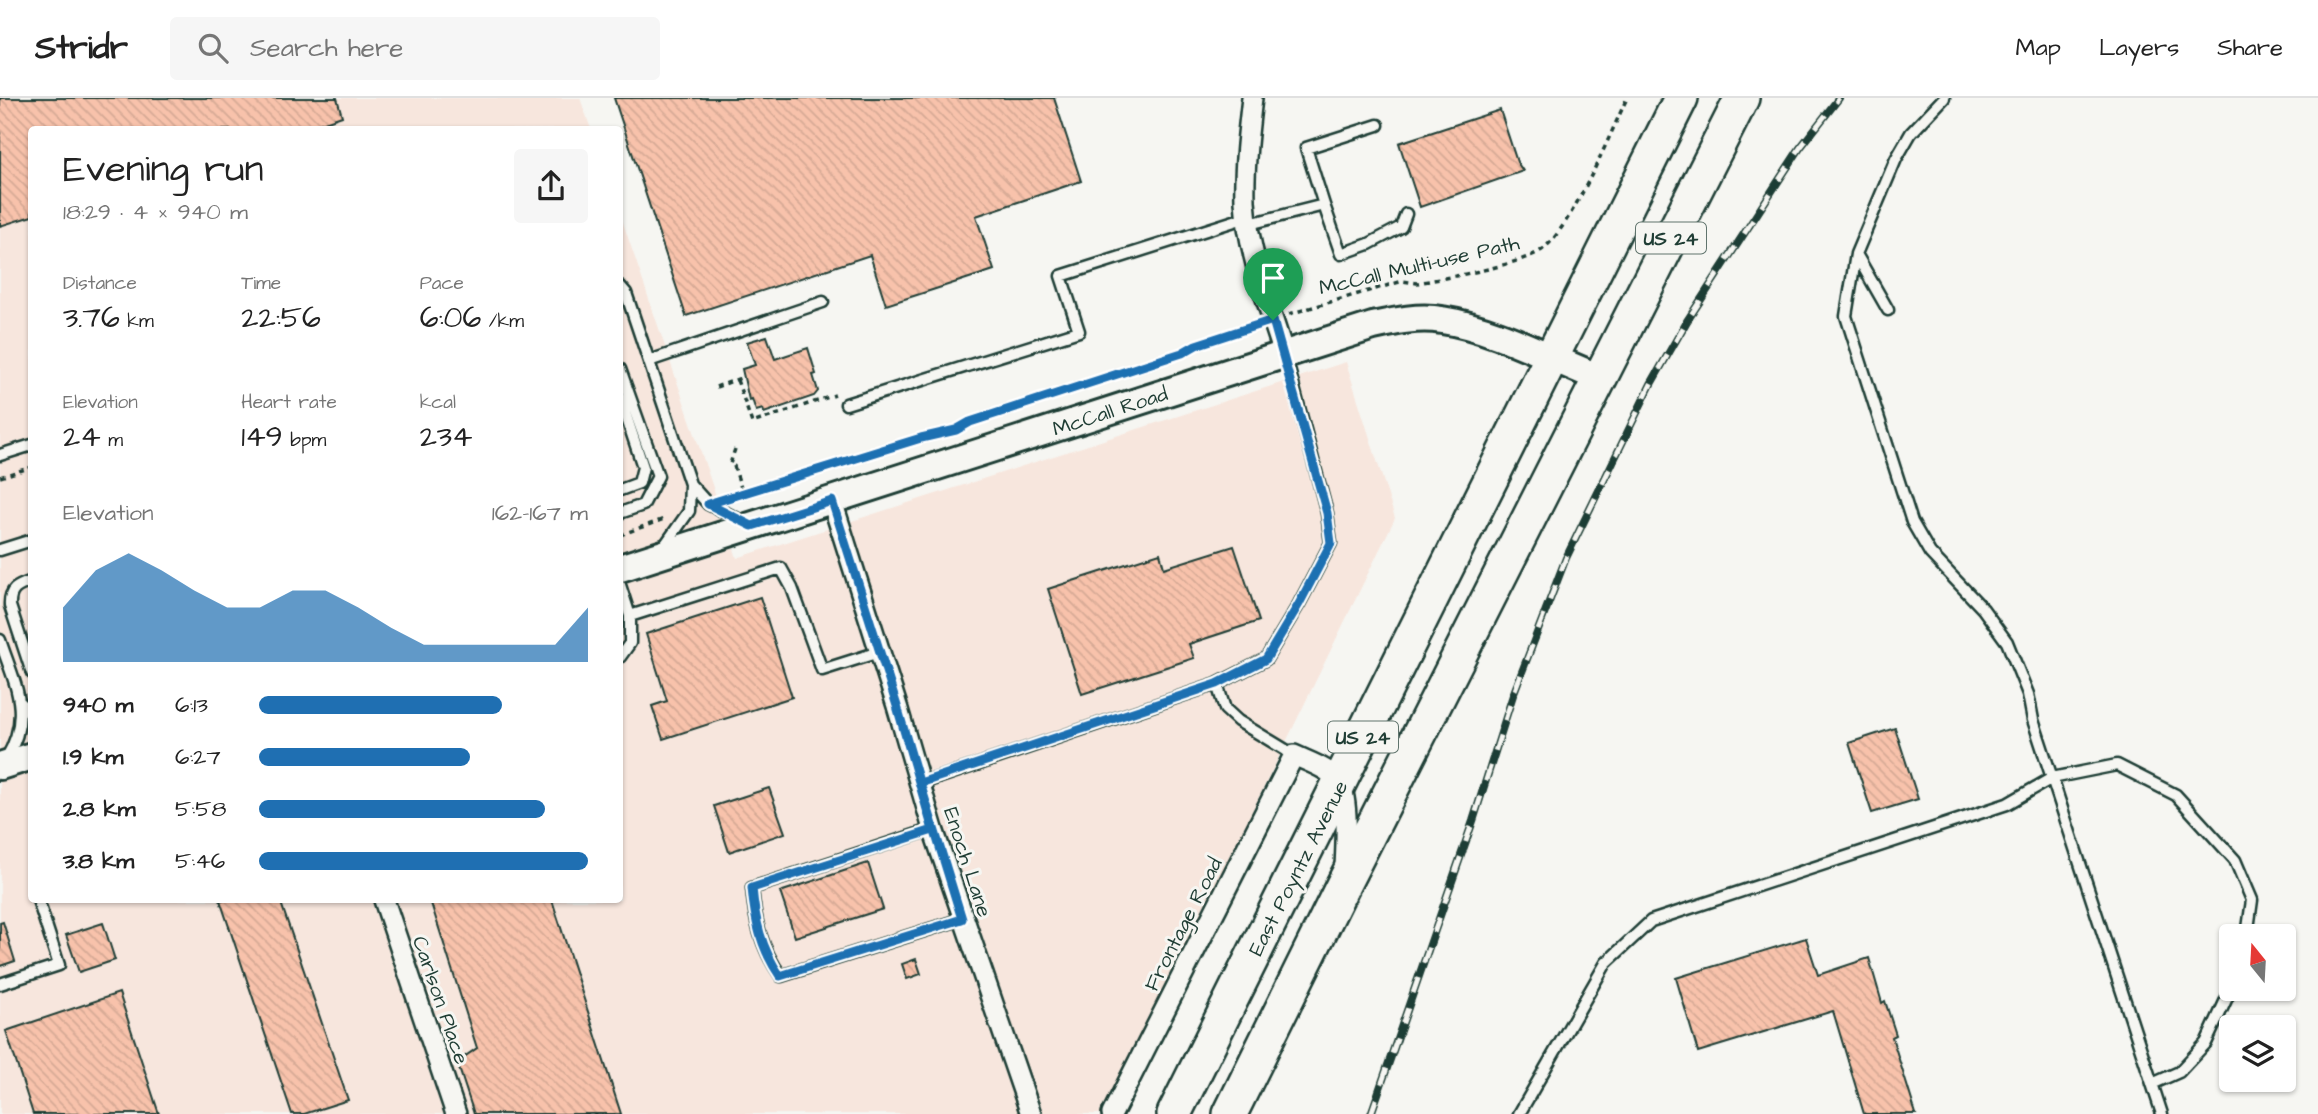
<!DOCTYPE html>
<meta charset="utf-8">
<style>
:root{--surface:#fff;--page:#f6f6f6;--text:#222;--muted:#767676;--line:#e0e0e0;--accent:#1f6fb2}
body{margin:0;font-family:"Architects Daughter",sans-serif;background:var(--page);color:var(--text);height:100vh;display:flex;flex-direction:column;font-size:26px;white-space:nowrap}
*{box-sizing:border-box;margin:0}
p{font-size:23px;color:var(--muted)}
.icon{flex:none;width:38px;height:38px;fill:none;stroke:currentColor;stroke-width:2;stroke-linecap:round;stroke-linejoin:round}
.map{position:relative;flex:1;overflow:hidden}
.side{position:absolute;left:28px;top:28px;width:595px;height:777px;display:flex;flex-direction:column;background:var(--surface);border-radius:7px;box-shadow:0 2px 5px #0004}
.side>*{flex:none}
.needle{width:46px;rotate:342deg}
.controls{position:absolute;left:2219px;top:826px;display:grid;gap:14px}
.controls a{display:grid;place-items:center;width:77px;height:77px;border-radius:7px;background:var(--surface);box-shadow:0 2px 5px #0004;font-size:35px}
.pin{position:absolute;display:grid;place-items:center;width:60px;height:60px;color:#fff;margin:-72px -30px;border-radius:50% 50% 50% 0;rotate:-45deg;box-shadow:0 0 7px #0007}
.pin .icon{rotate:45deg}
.round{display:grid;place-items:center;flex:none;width:74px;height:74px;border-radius:7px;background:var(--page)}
.summary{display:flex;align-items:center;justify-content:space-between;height:119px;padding:0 35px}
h1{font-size:38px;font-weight:600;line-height:52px}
.figures{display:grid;grid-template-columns:repeat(3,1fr);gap:10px;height:119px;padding:7px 35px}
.figures div{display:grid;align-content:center}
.figures b{font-size:30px;font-weight:600}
.figures small{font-size:19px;font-weight:400}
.figures p{font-size:19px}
.chart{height:196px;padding:14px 35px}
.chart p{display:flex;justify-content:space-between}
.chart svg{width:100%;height:126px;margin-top:7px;fill:var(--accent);opacity:.7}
ul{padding:0 35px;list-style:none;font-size:23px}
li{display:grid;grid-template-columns:112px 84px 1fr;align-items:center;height:52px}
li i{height:18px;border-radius:9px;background:var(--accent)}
header{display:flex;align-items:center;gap:42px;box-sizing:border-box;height:98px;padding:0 35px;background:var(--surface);border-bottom:2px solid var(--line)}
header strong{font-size:33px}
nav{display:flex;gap:38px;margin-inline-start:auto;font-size:24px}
.search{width:490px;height:63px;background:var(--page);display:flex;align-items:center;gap:18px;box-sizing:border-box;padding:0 24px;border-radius:7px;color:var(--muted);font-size:26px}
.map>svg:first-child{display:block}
.built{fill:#f7e6dd}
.building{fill:url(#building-back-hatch);stroke:#1f3d34;stroke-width:2}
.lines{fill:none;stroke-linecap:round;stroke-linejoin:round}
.lane-casing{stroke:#1f3d34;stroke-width:15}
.street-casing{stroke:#1f3d34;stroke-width:24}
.secondary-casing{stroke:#1f3d34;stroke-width:32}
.highway-casing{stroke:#1f3d34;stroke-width:38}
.path{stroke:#1f3d34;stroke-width:3.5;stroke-dasharray:5 5;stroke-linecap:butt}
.lane{stroke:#f6f6f2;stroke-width:10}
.street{stroke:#f6f6f2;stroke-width:19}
.secondary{stroke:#f6f6f2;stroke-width:26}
.highway{stroke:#f6f6f2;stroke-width:33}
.rail-casing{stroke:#1f3d34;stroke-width:8}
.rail{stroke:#f6f6f2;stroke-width:5;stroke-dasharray:16;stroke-linecap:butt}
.route-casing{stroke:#fff;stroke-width:14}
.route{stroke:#1f6fb2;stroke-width:9}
.labels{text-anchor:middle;stroke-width:6;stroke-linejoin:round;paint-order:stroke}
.shield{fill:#f6f6f2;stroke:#60746d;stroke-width:2}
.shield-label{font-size:19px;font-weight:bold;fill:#1f3d34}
.street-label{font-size:21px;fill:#1f3d34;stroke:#f6f6f2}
</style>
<header>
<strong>Stridr</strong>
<div class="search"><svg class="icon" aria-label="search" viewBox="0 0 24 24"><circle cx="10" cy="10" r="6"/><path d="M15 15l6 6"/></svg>Search here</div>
<nav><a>Map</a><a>Layers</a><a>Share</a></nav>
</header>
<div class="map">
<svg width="2318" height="1016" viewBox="0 0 2318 1016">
<defs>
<pattern id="building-back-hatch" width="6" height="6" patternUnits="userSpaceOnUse" patternTransform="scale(1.75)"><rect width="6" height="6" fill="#f8c2ab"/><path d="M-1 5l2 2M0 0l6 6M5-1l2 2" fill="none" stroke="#d4a894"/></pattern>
</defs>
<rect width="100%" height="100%" fill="#f6f6f2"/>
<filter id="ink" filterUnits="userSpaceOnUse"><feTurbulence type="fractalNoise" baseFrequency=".0143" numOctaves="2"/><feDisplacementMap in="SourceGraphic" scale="14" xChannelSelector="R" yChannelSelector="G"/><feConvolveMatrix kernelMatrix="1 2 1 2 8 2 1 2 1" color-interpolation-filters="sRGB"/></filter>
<g filter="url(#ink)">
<path class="built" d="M 0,0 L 580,0 L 591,31 L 32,32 L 32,802 L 620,802 L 620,116 L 737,460 L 1346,264 L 1395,420 L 1105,1016 L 0,1016 Z"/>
<path class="building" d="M 0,0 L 337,0 L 342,18 L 301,32 L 32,32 L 32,118 L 0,128 Z
M 614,0 L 1054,0 L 1081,83 L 976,118 L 994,172 L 886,207 L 870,157 L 686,218 Z
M 1500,12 L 1517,64 L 1523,73 L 1420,109 L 1399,45 Z
M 767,238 L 775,261 L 808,250 L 816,276 L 813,277 L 818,293 L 814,298 L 764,315 L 763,311 L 756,313 L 752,301 L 749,302 L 742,271 L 755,267 L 747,244 Z
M 1234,448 L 1259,523 L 1189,546 L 1194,560 L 1082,596 L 1048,491 L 1160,455 L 1164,470 Z
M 760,499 L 792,599 L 663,641 L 652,608 L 667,603 L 646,536 Z
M 1895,630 L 1918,701 L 1872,715 L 1849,645 Z
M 769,690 L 785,735 L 729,754 L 714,708 Z
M 868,765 L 883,811 L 795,839 L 780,794 Z
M 220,802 L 280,802 L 348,1002 L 304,1016 L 292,1016 Z
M 430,802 L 552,802 L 621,1016 L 474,1016 L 457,964 L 477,950 Z
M 3,824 L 15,863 L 0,868 L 0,825 Z
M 103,825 L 115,862 L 79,874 L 66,837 Z
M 1806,840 L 1818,877 L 1869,860 L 1882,905 L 1885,903 L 1896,937 L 1892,939 L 1916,1016 L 1864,1016 L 1833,913 L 1698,954 L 1676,880 Z
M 916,861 L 921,876 L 907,881 L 902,866 Z
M 119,895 L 159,1016 L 33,1016 L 6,933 Z"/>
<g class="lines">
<defs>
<path id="lane" d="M 1324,107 L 1341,156 L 1369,146 L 1401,129 L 1406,116
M 1249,126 L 1324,107 L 1306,50 L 1378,27
M 1856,156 L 1846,218 L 1912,424 L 1930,455 L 1983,511 L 2007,544 L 2028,596 L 2033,622 L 2162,1016
M 620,188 L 626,195 L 690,386 L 689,413 L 663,450
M 1888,212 L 1856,156 L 1896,61 L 1911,35 L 1944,0
M 649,263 L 823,204
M 620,271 L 658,378 L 643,407 L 620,415
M 620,300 L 643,369 L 639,385 L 620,392
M 846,306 L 1079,233 L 1061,178 L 1247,119
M 0,357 L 32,347
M 690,386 L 708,406 L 746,425
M 0,452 L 32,442
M 32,483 C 17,488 9,491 10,508 L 32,575
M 620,487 L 630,518 L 630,545 L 620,559
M 630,518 L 781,470 L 792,490 L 822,572 L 879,554
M 0,542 C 15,587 33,616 6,661
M 1217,586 L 1225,611 L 1238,623 L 1294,657
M 21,605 L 32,617
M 920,686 L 1217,586 L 1266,561 L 1299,506 L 1331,445 L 1327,415 L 1285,256
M 933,731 L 752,790 C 755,823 761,850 781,878 L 962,821
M 0,886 L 59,867 L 38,802
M 2152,986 L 2179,974 L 2206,945 L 2231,891
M 1519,1016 L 1606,865 L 1651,823 L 2007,706 L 2052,680 L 2117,667 L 2176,697 L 2235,762 L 2252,802 L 2247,838"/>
<path id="street" d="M 1252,0 C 1248,34 1244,69 1245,103 C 1248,153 1269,209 1284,256
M 832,403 L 897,608 L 933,731 L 1031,1016
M 384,802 L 456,1016
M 1112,1016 L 1294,657 C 1308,664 1332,671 1340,686 C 1349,704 1346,749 1345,769"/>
<path id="secondary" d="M 620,470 L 1373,228 C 1396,223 1419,218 1442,222 C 1495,230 1549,260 1600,280
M 0,668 L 32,658"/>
<path id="highway" d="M 1174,1016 L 1681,0
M 1230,1016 L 1343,787 L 1742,0"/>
</defs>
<use href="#lane" class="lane-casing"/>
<use href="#street" class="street-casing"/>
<use href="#secondary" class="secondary-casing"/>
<use href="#highway" class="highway-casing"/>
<path class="path" d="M 1289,216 L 1403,183 L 1417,185 C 1446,180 1522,167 1543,151 C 1572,128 1610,37 1627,0
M 737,282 L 752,325 L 835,297
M 716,289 L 743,279
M 735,351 L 730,366 L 734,368 L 743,396
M 0,379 L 32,369
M 728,400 L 921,340 L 956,332 L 970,324 L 1182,255 L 1196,247 L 1258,227
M 620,437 L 667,420"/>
<use href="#lane" class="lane"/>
<use href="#street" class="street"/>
<use href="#secondary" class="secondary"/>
<use href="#highway" class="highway"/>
<defs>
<path id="rail" d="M 1371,1016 L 1473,723 L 1513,597 L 1566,460 L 1651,286 L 1687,223 L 1800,50 L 1839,0"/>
</defs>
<use href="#rail" class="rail-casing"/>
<use href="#rail" class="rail"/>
</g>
</g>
<g class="lines" filter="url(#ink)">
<defs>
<path id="route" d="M 1273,222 L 1196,247 L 1182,255 L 970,324 L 956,332 L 921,340 L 708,406 L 752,428 L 832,403 L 897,608 L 933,732 L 752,790 C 755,823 761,850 780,878 L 962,821 L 920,685 L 1217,586 L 1266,561 L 1299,506 L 1331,445 L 1327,415 L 1273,222"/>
</defs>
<use href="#route" class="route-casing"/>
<use href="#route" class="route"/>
</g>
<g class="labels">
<g class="shield">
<rect x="1636" y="124.5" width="70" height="31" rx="5"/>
<rect x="1328" y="623.5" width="70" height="31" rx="5"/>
</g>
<g class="shield-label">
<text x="1671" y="147">US 24</text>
<text x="1363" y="646">US 24</text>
</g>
<g class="street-label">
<text transform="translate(1419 167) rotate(-13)" y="7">McCall Multi-use Path</text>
<text transform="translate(1110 313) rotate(-18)" y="7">McCall Road</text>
<text transform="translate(968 764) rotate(72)" y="7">Enoch Lane</text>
<text transform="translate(1298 770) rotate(-63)" y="7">East Poyntz Avenue</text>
<text transform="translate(1183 826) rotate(-63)" y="7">Frontage Road</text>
<text transform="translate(441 902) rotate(71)" y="7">Carlson Place</text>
</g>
</g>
</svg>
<div class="controls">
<a><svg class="needle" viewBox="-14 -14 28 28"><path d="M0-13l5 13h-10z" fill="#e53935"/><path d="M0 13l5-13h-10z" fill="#767676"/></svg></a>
<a><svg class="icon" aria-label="layers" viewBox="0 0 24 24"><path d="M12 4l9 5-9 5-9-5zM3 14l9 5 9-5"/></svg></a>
</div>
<div class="pin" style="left:1273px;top:222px;background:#1e9e55"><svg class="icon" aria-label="arrive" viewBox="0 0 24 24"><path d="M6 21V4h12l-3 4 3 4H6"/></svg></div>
<section class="side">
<div class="summary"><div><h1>Evening run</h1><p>18:29 · 4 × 940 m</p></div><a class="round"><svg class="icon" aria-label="share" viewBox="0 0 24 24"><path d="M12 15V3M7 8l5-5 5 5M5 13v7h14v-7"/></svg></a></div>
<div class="figures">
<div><p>Distance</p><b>3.76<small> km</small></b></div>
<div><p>Time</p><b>22:56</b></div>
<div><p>Pace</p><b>6:06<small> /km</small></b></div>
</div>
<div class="figures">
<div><p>Elevation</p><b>24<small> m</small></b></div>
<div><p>Heart rate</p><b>149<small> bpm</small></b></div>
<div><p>kcal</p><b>234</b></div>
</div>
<div class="chart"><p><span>Elevation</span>162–167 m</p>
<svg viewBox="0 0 160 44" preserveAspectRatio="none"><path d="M0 44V25L10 12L20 6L30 12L40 19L50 25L60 25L70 19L80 19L90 25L100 32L110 38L120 38L130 38L140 38L150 38L160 25V44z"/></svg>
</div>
<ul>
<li><b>940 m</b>6:13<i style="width:74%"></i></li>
<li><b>1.9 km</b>6:27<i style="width:64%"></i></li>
<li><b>2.8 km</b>5:58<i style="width:87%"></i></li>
<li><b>3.8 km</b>5:46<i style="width:100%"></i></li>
</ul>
</section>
</div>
